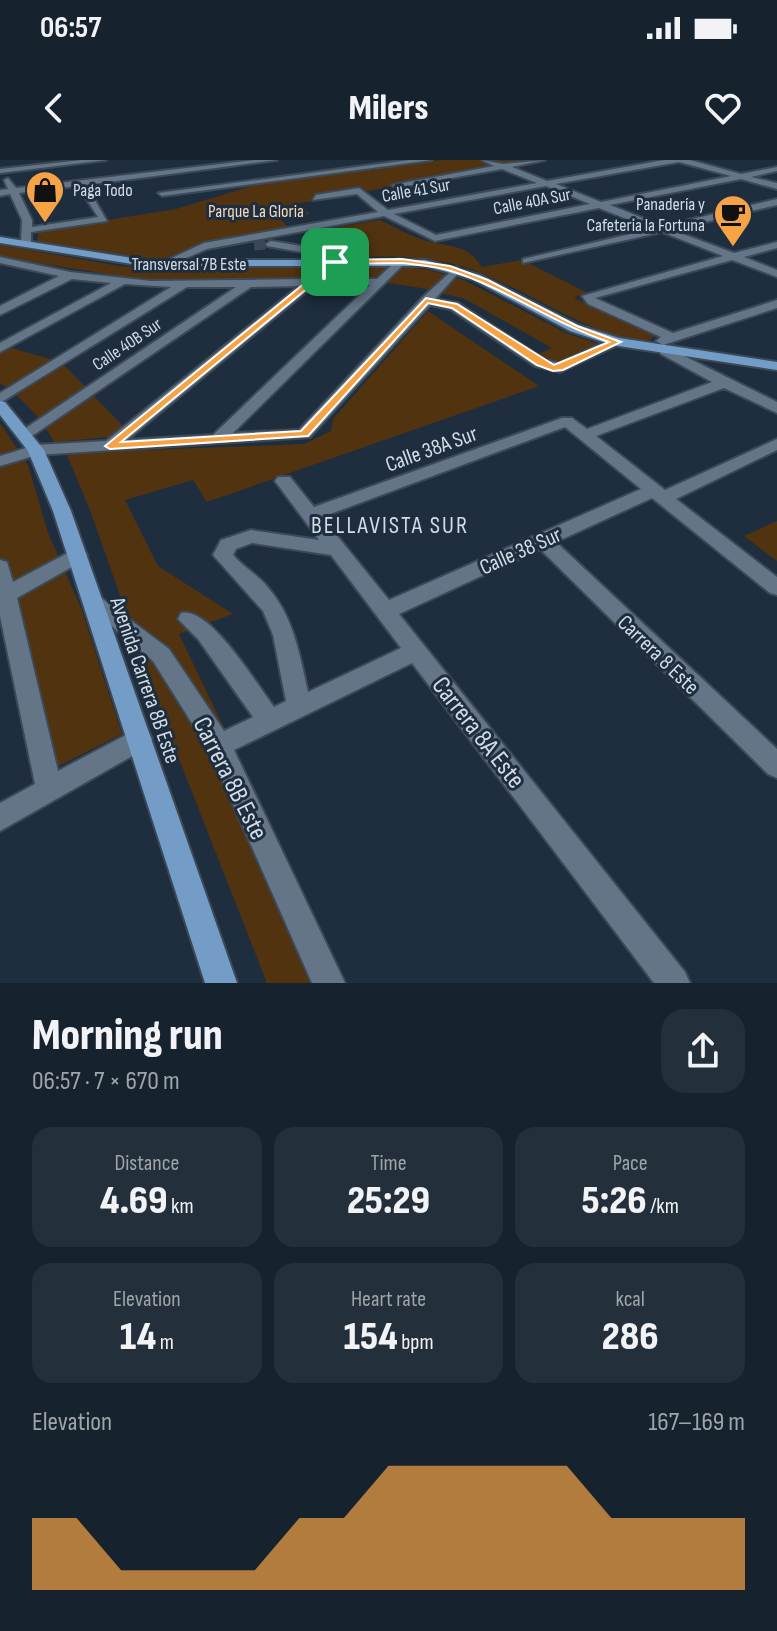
<!DOCTYPE html>
<meta charset="utf-8">
<style>
:root{--surface:#16222e;--page:#232f3a;--text:#f1f3f6;--muted:#9ea4aa;--accent:#f5a345}
body{margin:0;font-family:"Sofia Sans Condensed",sans-serif;background:var(--page);color:var(--text);height:100vh;display:flex;flex-direction:column;font-size:30px;white-space:nowrap}
*{box-sizing:border-box;margin:0}
p{font-size:26px;color:var(--muted)}
.icon{flex:none;width:44px;height:44px;fill:none;stroke:currentColor;stroke-width:2;stroke-linecap:round;stroke-linejoin:round}
.map{position:relative;height:823px;overflow:hidden}
.sheet{display:flex;flex-direction:column;background:var(--surface);flex:1}
.sheet>*{flex:none}
.pin{position:absolute;display:grid;place-items:center;width:68px;height:68px;color:#fff;margin:-34px;border-radius:16px;box-shadow:0 4px 12px #0006}
.round{display:grid;place-items:center;flex:none;width:84px;height:84px;border-radius:24px;background:var(--page)}
.head{display:flex;align-items:center;justify-content:space-between;height:136px;padding:0 32px}
h1{font-size:44px;font-weight:800;line-height:60px}
.metrics{display:grid;grid-template-columns:repeat(3,1fr);gap:12px;height:136px;padding:8px 32px}
.metrics div{display:grid;align-content:center;border-radius:20px;background:var(--page);text-align:center}
.metrics b{font-size:40px;font-weight:800}
.metrics small{font-size:22px;font-weight:400}
.metrics p{font-size:22px}
.chart{height:224px;padding:16px 32px}
.chart p{display:flex;justify-content:space-between}
.chart svg{width:100%;height:144px;margin-top:8px;fill:var(--accent);opacity:.7}
.status{display:flex;justify-content:space-between;align-items:center;height:56px;padding:0 40px;background:var(--surface);direction:ltr}
.status svg{height:22px;fill:currentColor}
header{display:flex;justify-content:space-between;align-items:center;height:104px;padding:0 32px;background:var(--surface);font-size:36px;font-weight:800}
.map>svg:first-child{display:block}
.green{fill:#513310}
.lines{fill:none;stroke-linecap:round;stroke-linejoin:round}
.minor-tunnel{stroke:#394857;stroke-width:11;stroke-dasharray:11 5;stroke-linecap:butt}
.minor-casing{stroke:#3c4957;stroke-width:4}
.major-casing{stroke:#3c4957;stroke-width:4}
.minor{fill:#637587;fill-rule:evenodd}
.major{fill:#739dc7;fill-rule:evenodd}
.route{fill:#f5a345;stroke:#fff;stroke-width:2;fill-rule:evenodd}
.labels{text-anchor:middle;stroke-width:6;stroke-linejoin:round;paint-order:stroke}
.far-poi-label{font-size:18px;fill:#d2dce7;stroke:#1e2e3e;text-anchor:start}
.far-street-label{font-size:18px;fill:#d2dce7;stroke:#1e2e3e}
.far-park-label{font-size:18px;fill:#f5d9be;stroke:#1e2e3e}
.street-label{font-size:22px;fill:#d2dce7;stroke:#1e2e3e}
.neighbourhood-label{font-size:24px;letter-spacing:2px;fill:#d2dce7;stroke:#1e2e3e}
.near-street-label{font-size:26px;fill:#d2dce7;stroke:#1e2e3e}
</style>
<div class="status"><b>06:57</b><svg viewBox="0 0 49 12"><path d="M0 12V9h3v3zM5 12V6h3v6zM10 12V3h3v9zM15 12V0h3v12zM26 1h20v11H26zM47 4h2v5h-2z"/></svg></div>
<header><svg class="icon" aria-label="back" viewBox="0 0 24 24"><path d="M15 5l-7 7 7 7"/></svg>Milers<svg class="icon" aria-label="heart" viewBox="0 0 24 24"><path d="M12 20l-8-8c-3-5 5-10 8-4 3-6 11-1 8 4z"/></svg></header>
<div class="map">
<svg width="777" height="823" viewBox="0 0 777 823">
<rect width="100%" height="100%" fill="#1e2e3e"/>
<path class="green" d="M 442,0 L 537,0 L 296,44 L 310,54 L 280,59 L 291,69 L 195,87 L 161,100 L 37,82 L 39,71 L 176,49 L 252,26 L 251,24 Z
M 380,60 C 395,67 412,77 427,81 C 452,88 466,83 482,107 L 522,100 L 586,132 L 574,138 L 657,175 L 643,183 C 582,171 531,132 473,110 C 432,95 387,95 344,98 L 314,71 Z
M 0,85 L 119,106 L 158,109 L 371,105 L 426,109 L 466,121 L 566,173 L 599,184 L 550,207 L 533,196 L 552,188 L 465,139 L 421,128 L 368,120 L 139,119 L 0,97 Z
M 428,151 L 539,226 L 207,342 L 193,320 L 125,340 L 158,406 L 233,454 L 179,474 L 346,823 L 267,823 L 166,566 L 90,350 L 66,293 L 304,284 L 331,271 L 333,259 Z
M 0,185 L 61,202 L 126,269 L 109,277 L 54,282 C 40,256 24,240 0,223 Z
M 0,263 L 28,305 L 48,373 L 81,448 L 122,574 L 45,613 L 0,407 Z
M 777,361 L 777,401 L 744,376 Z"/>
<g class="lines">
<path class="minor-tunnel" d="M 254,85 L 271,84"/>
<defs>
<path id="minor" d="M 81,0 L 106,0 L 0,13 L 0,9 Z
M 254,0 L 277,0 L 86,25 L 107,61 L 31,72 L 31,83 L 26,86 L 21,83 L 22,60 L 10,34 L 0,36 L 0,30 L 8,29 L 4,20 L 8,18 L 16,28 ZM 78,26 L 98,57 L 32,67 L 32,60 L 19,33 Z
M 409,0 L 432,0 L 162,36 L 158,33 Z
M 482,0 L 503,4 L 545,0 L 512,7 L 547,21 L 664,0 L 690,0 L 741,14 L 777,7 L 777,11 L 751,17 L 777,23 L 777,29 L 741,19 L 610,45 L 663,66 L 777,39 L 777,45 L 672,70 L 734,93 L 777,82 L 777,88 L 744,97 L 777,110 L 777,117 L 732,100 L 595,138 L 673,173 L 777,140 L 777,148 L 663,185 L 656,181 L 661,177 L 588,144 L 582,136 L 723,96 L 662,72 L 523,103 L 523,99 L 652,69 L 599,48 L 435,81 L 384,56 L 207,89 L 168,106 L 159,104 L 204,83 L 378,52 L 357,34 L 313,40 L 316,35 L 359,28 L 388,50 L 537,23 L 502,9 L 396,28 L 392,25 L 494,6 ZM 679,2 L 731,16 L 601,42 L 556,24 ZM 546,26 L 590,44 L 436,75 L 394,54 Z
M 271,81 L 314,88 L 339,100 L 339,104 L 321,119 L 377,119 L 398,99 L 407,101 L 233,273 L 299,270 L 422,138 L 456,107 L 461,110 L 435,139 L 458,143 L 545,200 L 559,203 L 612,179 L 624,182 L 560,212 L 535,206 L 450,149 L 430,145 L 310,277 L 37,295 L 0,306 L 0,296 L 36,285 L 106,281 L 299,126 L 251,127 L 26,280 L 20,278 L 20,272 L 236,127 L 187,127 L 0,243 L 0,233 L 171,127 L 125,124 L 0,192 L 0,183 L 111,123 L 72,119 L 0,155 L 0,146 L 59,116 L 0,103 L 0,97 L 70,112 L 151,121 L 307,119 L 328,103 L 307,93 L 267,86 L 266,84 ZM 370,125 L 213,275 L 127,280 L 313,126 Z
M 666,187 L 777,242 L 777,253 L 724,228 L 596,276 L 665,330 L 777,279 L 777,290 L 676,339 L 777,417 L 777,435 L 770,433 L 652,338 L 556,382 L 777,589 L 777,618 L 768,614 L 540,389 L 399,454 L 685,812 L 690,823 L 654,823 L 412,503 L 234,590 L 345,823 L 312,823 L 210,592 L 153,501 L 83,442 L 86,437 L 100,437 L 169,489 L 224,571 L 253,557 L 198,479 L 178,459 L 181,453 C 209,445 258,526 274,547 L 286,541 L 273,475 L 263,451 L 213,395 L 221,380 L 251,370 L 319,380 L 275,321 L 278,317 L 290,317 L 314,347 L 562,258 L 572,258 L 587,269 L 712,222 L 661,194 L 659,191 ZM 565,267 L 641,329 L 389,440 L 322,357 ZM 252,383 L 331,395 L 401,488 L 308,532 C 300,496 294,459 270,430 C 260,416 244,408 233,395 L 236,389 Z
M 77,388 L 84,390 L 87,395 L 84,400 L 17,438 L 58,611 L 139,568 L 148,571 L 152,579 L 148,587 L 0,671 L 0,643 L 35,624 L 0,456 L 0,400 L 7,402 L 13,422 Z"/>
<path id="major" d="M 0,77 L 145,100 L 425,100 L 480,115 L 578,165 L 619,178 L 777,202 L 777,210 L 612,185 L 570,171 L 472,119 L 425,106 L 145,106 L 0,83 Z
M 0,241 L 5,242 L 44,290 L 71,351 L 237,823 L 205,823 L 53,351 L 28,291 L 0,255 Z"/>
</defs>
<use href="#minor" class="minor-casing"/>
<use href="#major" class="major-casing"/>
<use href="#minor" class="minor"/>
<use href="#major" class="major"/>
</g>
<path class="route" d="M 402,99 L 450,106 L 488,120 L 577,166 L 621,182 L 563,210 L 553,211 L 537,205 L 452,148 L 428,143 L 308,276 L 110,289 L 105,286 L 333,100 ZM 402,103 C 418,105 436,106 451,111 C 506,128 552,163 609,182 L 554,205 L 457,144 L 426,138 L 301,271 L 121,282 L 337,104 Z"/>
<defs>
<symbol id="shop-pin" viewBox="-11 -11 22 30"><path d="M0 17L-7.5 6A9.5 9.5 0 1 1 7.5 6Z" fill="#f5a345" stroke="#1e2e3e"/><path d="M-5-2.5h2.3a2.7 3.5 0 0 1 5.4 0H5L5.5 6h-11ZM-1.5-2.5h3a1.5 2.3 0 0 0-3 0Z" fill="#111"/></symbol>
<symbol id="cafe-pin" viewBox="-11 -11 22 30"><path d="M0 17L-7.5 6A9.5 9.5 0 1 1 7.5 6Z" fill="#f5a345" stroke="#1e2e3e"/><path d="M-5.5-4.5H6V0H3Q3 3.5 0 3.5H-2.5Q-5.5 3.5-5.5 0ZM3-3.2v2h1.7v-2ZM-6 4.5H4V6H-6Z" fill="#111"/></symbol>
</defs>
<g fill-rule="evenodd">
<use href="#shop-pin" x="23" y="8" width="44" height="60"/>
<use href="#cafe-pin" x="711" y="32" width="44" height="60"/>
</g>
<g class="labels">
<g class="far-poi-label">
<text x="73" y="36">Paga Todo</text>
<text x="705" y="50" text-anchor="end">Panadería y<tspan x="705" dy="21">Cafeteria la Fortuna</tspan></text>
</g>
<g class="far-street-label">
<text transform="translate(416 30) rotate(-10)" y="6">Calle 41 Sur</text>
<text transform="translate(532 41) rotate(-11)" y="6">Calle 40A Sur</text>
<text x="189" y="110">Transversal 7B Este</text>
<text transform="translate(127 184) rotate(-34)" y="6">Calle 40B Sur</text>
</g>
<g class="far-park-label">
<text x="256" y="57">Parque La Gloria</text>
</g>
<g class="street-label">
<text transform="translate(431 288) rotate(-20)" y="8">Calle 38A Sur</text>
<text transform="translate(520 390) rotate(-24)" y="8">Calle 38 Sur</text>
<text transform="translate(659 494) rotate(44)" y="8">Carrera 8 Este</text>
<text transform="translate(146 520) rotate(71)" y="8">Avenida Carrera 8B Este</text>
</g>
<g class="neighbourhood-label">
<text x="390" y="373">BELLAVISTA SUR</text>
</g>
<g class="near-street-label">
<text transform="translate(479 572) rotate(52)" y="9">Carrera 8A Este</text>
<text transform="translate(231 618) rotate(63)" y="9">Carrera 8B Este</text>
</g>
</g>
</svg>
<div class="pin" style="left:335px;top:102px;background:#1e9e55"><svg class="icon" aria-label="arrive" viewBox="0 0 24 24"><path d="M6 21V4h12l-3 4 3 4H6"/></svg></div>
</div>
<section class="sheet">
<div class="head"><div><h1>Morning run</h1><p>06:57 · 7 × 670 m</p></div><a class="round"><svg class="icon" aria-label="share" viewBox="0 0 24 24"><path d="M12 15V3M7 8l5-5 5 5M5 13v7h14v-7"/></svg></a></div>
<div class="metrics">
<div><p>Distance</p><b>4.69<small> km</small></b></div>
<div><p>Time</p><b>25:29</b></div>
<div><p>Pace</p><b>5:26<small> /km</small></b></div>
</div>
<div class="metrics">
<div><p>Elevation</p><b>14<small> m</small></b></div>
<div><p>Heart rate</p><b>154<small> bpm</small></b></div>
<div><p>kcal</p><b>286</b></div>
</div>
<div class="chart"><p><span>Elevation</span>167–169 m</p>
<svg viewBox="0 0 160 44" preserveAspectRatio="none"><path d="M0 44V22L10 22L20 38L30 38L40 38L50 38L60 22L70 22L80 6L90 6L100 6L110 6L120 6L130 22L140 22L150 22L160 22V44z"/></svg>
</div>
</section>
